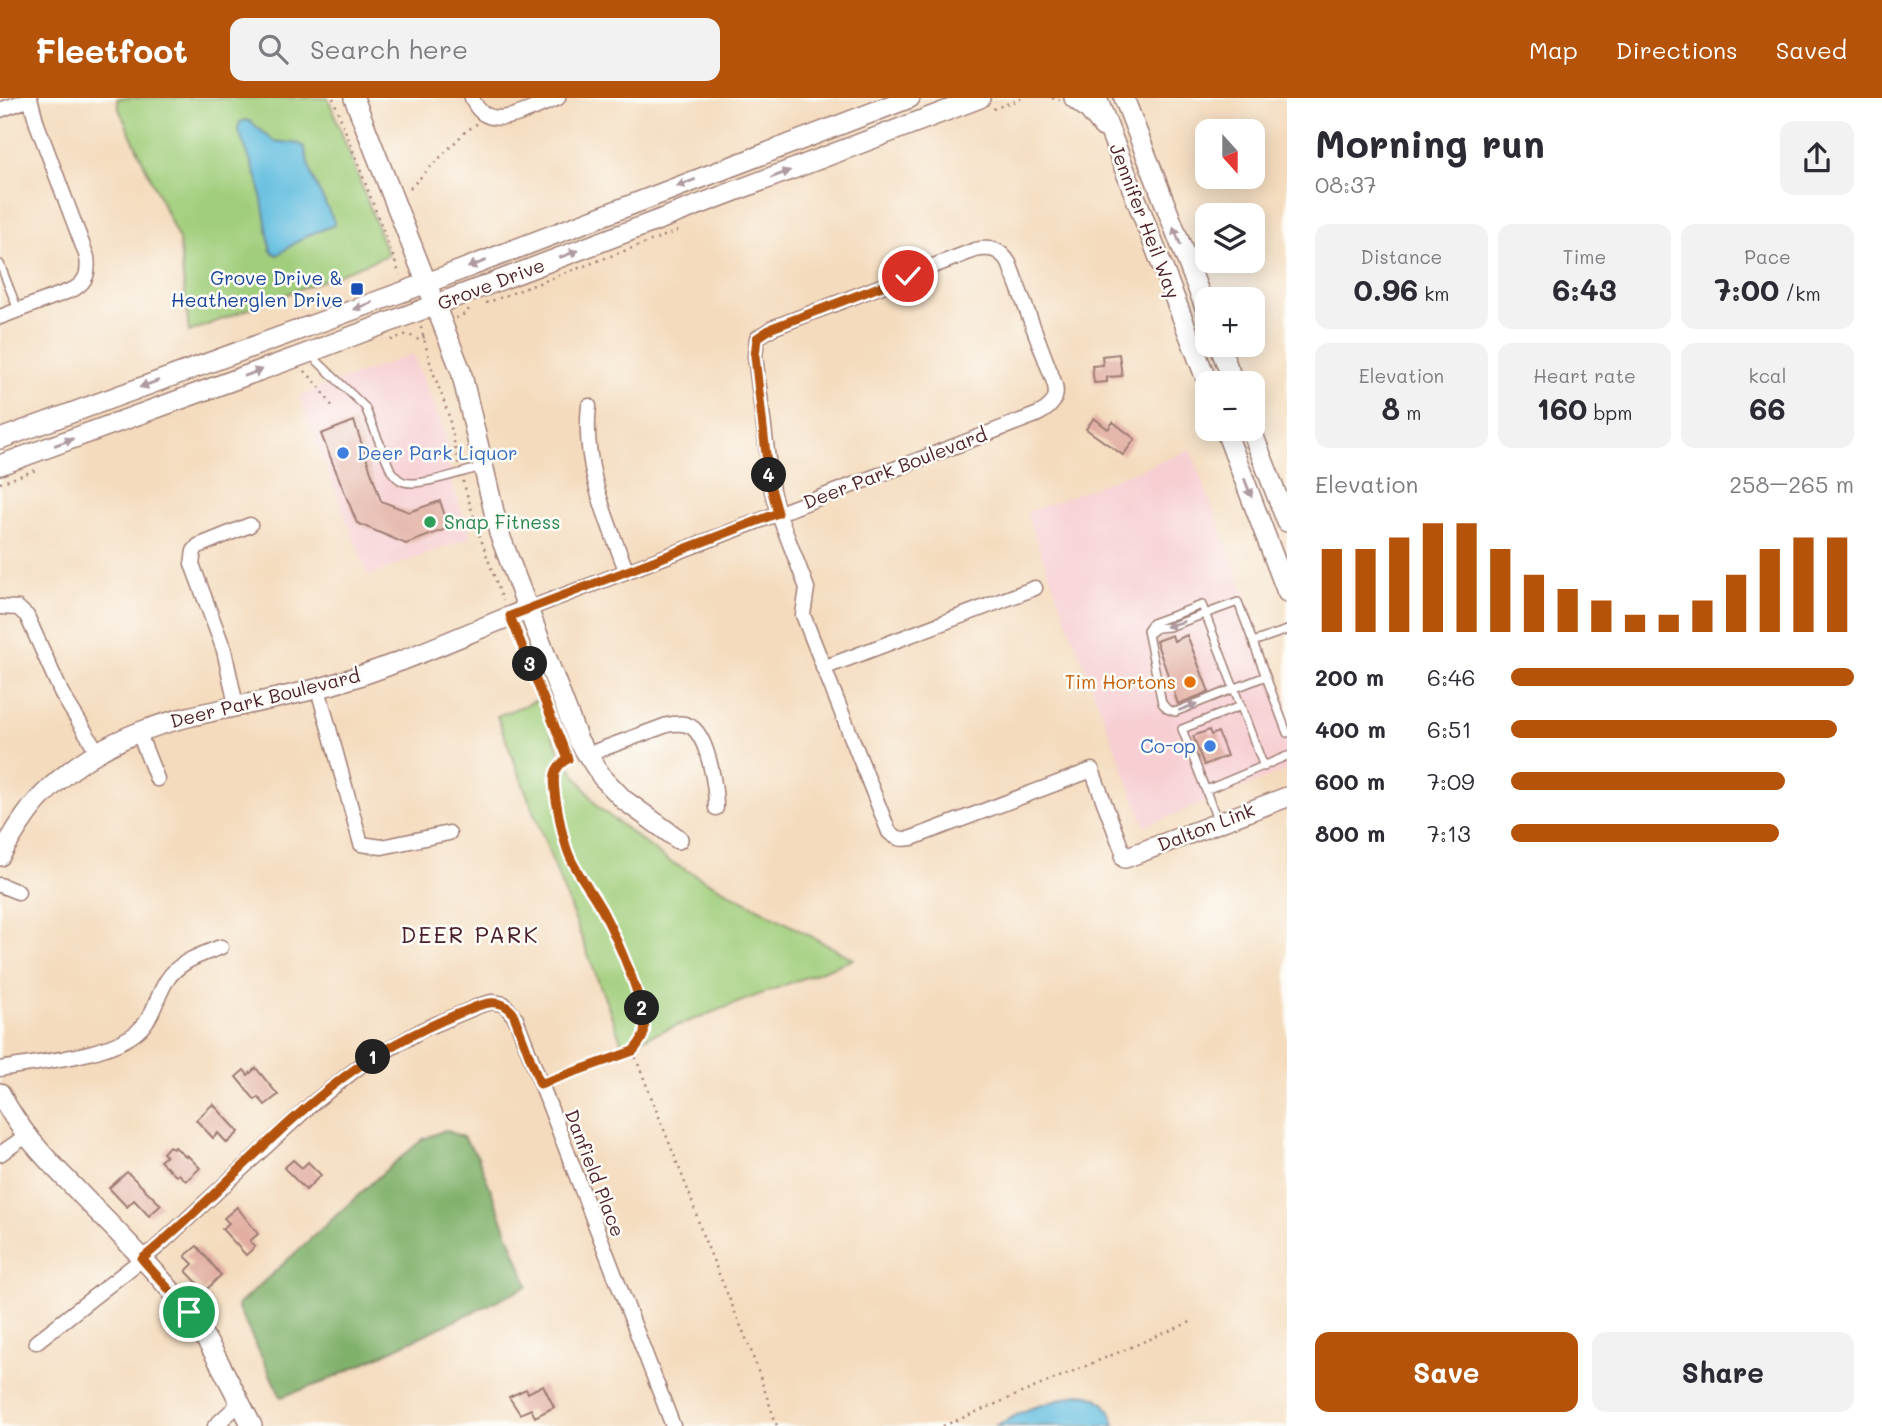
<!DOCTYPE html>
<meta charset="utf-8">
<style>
:root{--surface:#fff;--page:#f2f2f3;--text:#2b2b33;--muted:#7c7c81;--accent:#b45309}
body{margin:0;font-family:Mali,sans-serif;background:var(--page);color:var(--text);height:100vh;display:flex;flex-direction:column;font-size:26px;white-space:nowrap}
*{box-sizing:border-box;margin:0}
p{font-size:23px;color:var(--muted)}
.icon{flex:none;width:38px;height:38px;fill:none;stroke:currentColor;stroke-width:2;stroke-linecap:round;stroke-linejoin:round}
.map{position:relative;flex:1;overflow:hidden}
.details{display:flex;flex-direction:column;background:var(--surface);width:595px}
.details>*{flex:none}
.needle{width:46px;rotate:159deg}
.tools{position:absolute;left:1195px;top:21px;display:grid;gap:14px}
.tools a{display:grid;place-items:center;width:70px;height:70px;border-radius:14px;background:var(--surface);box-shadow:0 4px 18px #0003;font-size:35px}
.pin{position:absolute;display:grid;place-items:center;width:60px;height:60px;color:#fff;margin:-30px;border:4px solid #fff;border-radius:50%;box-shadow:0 2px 7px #0007}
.km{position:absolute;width:35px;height:35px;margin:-18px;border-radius:50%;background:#222;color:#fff;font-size:19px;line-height:35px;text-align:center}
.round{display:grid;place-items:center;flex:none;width:74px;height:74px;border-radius:14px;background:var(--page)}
.head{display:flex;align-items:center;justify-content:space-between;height:119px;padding:0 28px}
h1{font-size:38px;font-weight:700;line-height:52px}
.stats{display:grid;grid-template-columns:repeat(3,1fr);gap:10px;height:119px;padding:7px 28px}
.stats div{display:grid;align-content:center;border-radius:14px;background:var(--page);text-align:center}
.stats b{font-size:30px;font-weight:700}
.stats small{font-size:19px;font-weight:400}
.stats p{font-size:19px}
.chart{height:196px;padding:14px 28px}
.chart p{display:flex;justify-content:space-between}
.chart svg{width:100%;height:126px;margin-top:7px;stroke:var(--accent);stroke-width:6}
.button{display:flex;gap:14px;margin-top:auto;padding:14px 28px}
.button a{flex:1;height:80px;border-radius:14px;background:var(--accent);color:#fff;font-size:28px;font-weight:700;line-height:80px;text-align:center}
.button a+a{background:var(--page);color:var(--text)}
ul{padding:0 28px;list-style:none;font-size:23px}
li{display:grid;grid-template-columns:112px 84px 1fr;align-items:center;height:52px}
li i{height:18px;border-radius:9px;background:var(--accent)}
header{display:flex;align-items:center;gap:42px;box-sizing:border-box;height:98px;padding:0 35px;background:var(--accent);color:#fff}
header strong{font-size:33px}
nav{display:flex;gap:38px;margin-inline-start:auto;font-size:24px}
.search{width:490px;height:63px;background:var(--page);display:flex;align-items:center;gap:18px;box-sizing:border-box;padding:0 24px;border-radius:14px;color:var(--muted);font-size:26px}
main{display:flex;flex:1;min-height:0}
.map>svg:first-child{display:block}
.built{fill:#f7cfd3}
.green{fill:#a1ce7b;stroke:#767653;stroke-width:2}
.forest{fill:#80b16b;stroke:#65684b;stroke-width:2}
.water{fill:#61bddf;stroke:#566e85;stroke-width:2}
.building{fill:#e2aea2}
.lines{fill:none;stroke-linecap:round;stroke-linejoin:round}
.lane-casing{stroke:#9f7d74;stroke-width:10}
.street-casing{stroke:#9f7d74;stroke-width:17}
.secondary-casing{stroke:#9f7d74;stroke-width:22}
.path{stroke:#9f7d74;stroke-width:2.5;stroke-dasharray:2 5;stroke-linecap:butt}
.lane{stroke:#fff;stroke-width:7}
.street{stroke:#fff;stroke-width:14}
.secondary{stroke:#fff;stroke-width:19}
.oneway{fill:#ae9aa0}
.route-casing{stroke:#fff;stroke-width:14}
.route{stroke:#b45309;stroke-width:9}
.transit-dot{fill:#1a4fb4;stroke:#fdfcf7;stroke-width:2.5}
.shop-dot{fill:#3f7fe0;stroke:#fdfcf7;stroke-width:2.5}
.leisure-dot{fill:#2e9e5b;stroke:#fdfcf7;stroke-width:2.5}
.food-dot{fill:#e8710a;stroke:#fdfcf7;stroke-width:2.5}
.labels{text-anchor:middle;stroke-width:5;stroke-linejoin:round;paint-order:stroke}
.street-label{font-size:19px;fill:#4a1f2b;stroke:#fdfcf7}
.transit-label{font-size:19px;fill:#164399;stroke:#fdfcf7;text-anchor:end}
.shop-label{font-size:19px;fill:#366cbe;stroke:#fdfcf7;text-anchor:start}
.leisure-label{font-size:19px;fill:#27864d;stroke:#fdfcf7;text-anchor:start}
.food-label{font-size:19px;fill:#c56008;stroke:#fdfcf7;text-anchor:end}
.quarter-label{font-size:23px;letter-spacing:2px;fill:#4a1f2b;stroke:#fdfcf7}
</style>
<header>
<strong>Fleetfoot</strong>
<div class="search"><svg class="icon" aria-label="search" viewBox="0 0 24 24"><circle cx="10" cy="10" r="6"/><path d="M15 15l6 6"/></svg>Search here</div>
<nav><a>Map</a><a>Directions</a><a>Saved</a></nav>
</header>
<main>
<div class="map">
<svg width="1287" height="1328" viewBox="0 0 1287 1328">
<rect width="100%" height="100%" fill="#fdfcf7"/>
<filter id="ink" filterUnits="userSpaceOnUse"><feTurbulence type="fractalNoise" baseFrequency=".0143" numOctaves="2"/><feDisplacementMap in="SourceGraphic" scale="14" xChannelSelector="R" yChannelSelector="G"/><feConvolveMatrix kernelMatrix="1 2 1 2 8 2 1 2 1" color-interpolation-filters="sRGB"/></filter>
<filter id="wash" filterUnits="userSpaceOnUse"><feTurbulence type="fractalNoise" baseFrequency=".00686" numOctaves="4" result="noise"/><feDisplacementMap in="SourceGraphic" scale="28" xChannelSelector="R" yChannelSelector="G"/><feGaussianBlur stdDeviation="1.57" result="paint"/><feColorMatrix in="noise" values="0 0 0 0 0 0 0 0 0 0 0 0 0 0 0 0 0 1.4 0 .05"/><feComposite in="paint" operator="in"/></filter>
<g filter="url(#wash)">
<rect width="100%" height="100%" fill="#f4dbbd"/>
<path class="built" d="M 413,256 L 445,335 L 452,386 L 472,439 L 368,478 L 299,298 Z
M 1191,352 L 1287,607 L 1287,672 L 1145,728 L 1026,415 Z"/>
<path class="green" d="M 117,0 L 328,0 L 388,157 L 189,234 L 179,142 L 119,11 Z
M 538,602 L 560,655 L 599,710 L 667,762 L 854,861 L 623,948 L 497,618 Z"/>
<path class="forest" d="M 445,1032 L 463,1039 L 478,1059 L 528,1188 L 324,1284 L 281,1299 L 237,1208 L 386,1072 L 423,1041 Z"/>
<path class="water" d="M 246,22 L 251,24 L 274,43 L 299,46 L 304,49 L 313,81 L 334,123 L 334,127 L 306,138 L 277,157 L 271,153 L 259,85 L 238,31 L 240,24 Z
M 1078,1296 C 1099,1296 1111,1308 1115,1328 L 995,1328 L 1029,1311 Z"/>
<g id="blocks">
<path class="building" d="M 1119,256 L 1122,278 L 1107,279 L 1107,284 L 1094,285 L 1092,268 L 1103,267 L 1102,258 Z
M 1094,320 L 1108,331 L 1113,324 L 1135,341 L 1123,357 L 1086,331 Z
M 354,323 L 381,403 L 409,414 L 440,403 L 449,430 L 406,446 L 357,425 L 321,336 Z
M 1172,537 L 1174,543 L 1187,537 L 1209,594 L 1178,606 L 1156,543 Z
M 1209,632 L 1211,637 L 1218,634 L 1227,658 L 1204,667 L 1193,638 Z
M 256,970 L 278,997 L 265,1007 L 258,999 L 255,1002 L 236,979 L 244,972 L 248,977 Z
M 213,1006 L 239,1034 L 227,1045 L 218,1035 L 213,1040 L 196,1022 Z
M 169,1048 L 173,1051 L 175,1049 L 186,1059 L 187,1057 L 200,1070 L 186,1083 L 179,1076 L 176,1078 L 160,1063 L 166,1058 L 163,1055 Z
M 293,1062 L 302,1070 L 308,1064 L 321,1077 L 306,1092 L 284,1070 Z
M 127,1074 L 161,1107 L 149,1118 L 134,1102 L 127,1109 L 109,1090 Z
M 237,1109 L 258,1136 L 250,1143 L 255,1149 L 246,1157 L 222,1131 L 229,1125 L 224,1120 Z
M 197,1148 L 221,1177 L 205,1193 L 186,1173 L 193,1166 L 185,1158 Z
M 543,1287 L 554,1309 L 535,1319 L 531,1311 L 520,1316 L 509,1299 L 526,1291 L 528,1295 Z"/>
</g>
</g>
<g filter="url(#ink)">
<use href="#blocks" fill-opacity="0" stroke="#9f7d74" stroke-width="2"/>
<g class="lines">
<defs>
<path id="lane" d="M 0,166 L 18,212
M 311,257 L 365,309 L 391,373 C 395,378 398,382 404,384 C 420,389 464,373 482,369
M 1148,537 L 1157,530 L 1169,529 L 1238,504 L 1287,635
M 1253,544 L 1287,532
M 1264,669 L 1202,507 L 1152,525 L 1147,532 L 1162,605 L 1167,611 L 1175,614 L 1266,578
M 1206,692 L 1287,658
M 1218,724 L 1182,631 L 1241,608"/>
<path id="street" d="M 472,0 C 487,39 531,10 558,0
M 0,12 L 30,1
M 0,219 L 74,191 C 87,183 89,174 87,159 L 37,26 L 30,0
M 589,308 C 582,366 606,419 626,472
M 0,509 L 18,510 L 27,518 L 62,596 L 97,653
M 528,511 L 1036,317 C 1051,310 1060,301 1054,284 L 1009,165 C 1000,151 991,149 975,152 L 772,230 L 757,240 L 755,258 L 772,393 L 778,415 L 807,490 L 803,517 L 889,734 C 897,741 902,742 912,740 L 1092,672 L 1125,760
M 823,570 L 1035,490
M 318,591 L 361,746 L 382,749 L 449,735
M 236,607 L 224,552 L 192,466 L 194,453 L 198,448 L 250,427
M 138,633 L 157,681
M 586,657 L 667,627 C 676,625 685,624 693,630 C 709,644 716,690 716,710
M 0,787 L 18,794
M 0,971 C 38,964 110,958 138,933 C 154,919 156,899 167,882 C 179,863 201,857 221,849
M 0,1056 L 26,1038
M 36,1244 L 155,1151 L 313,1005 L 360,968 L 424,931 L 481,907 L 492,904 L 504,906 L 516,921 L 673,1328
M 215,1328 L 240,1305"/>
<path id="secondary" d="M 354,0 L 461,273 L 499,435 L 578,642 L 602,679 L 624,702 L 678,741
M 1074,0 L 1088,11 L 1103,29
M 1097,0 L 1208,286
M 1124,0 L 1208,217
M 1219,247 L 1234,285
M 1225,331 L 1287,494
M 1251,331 L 1287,424
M 0,341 L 427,185 L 910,0
M 0,367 L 308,255 L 980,0
M 0,758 C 12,739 23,718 39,701 C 125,611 220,619 330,587 C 397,568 462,537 528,511
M 1125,760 L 1287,699
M 0,995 C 18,1031 44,1059 72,1087 C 107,1124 145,1160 177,1200 C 209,1239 229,1284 252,1328"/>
</defs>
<use href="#lane" class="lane-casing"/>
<use href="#street" class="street-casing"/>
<use href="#secondary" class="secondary-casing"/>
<path class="path" d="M 333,0 L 400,177
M 1052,0 L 1060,2
M 993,11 L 1023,0
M 410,90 L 465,34 L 478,25
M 486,205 L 680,132
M 456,220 L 465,216 L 470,210
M 421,229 L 431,268 L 448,315 L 459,367
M 391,242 L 407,236 L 419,242 L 429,236
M 305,273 L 319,288 L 334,311
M 463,383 L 478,433 L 503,503
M 0,385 L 36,372
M 516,531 L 568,661 C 550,670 554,685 556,702 C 560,722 562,741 570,759 C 579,779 593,795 603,814 C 615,837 649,912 644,935 C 642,943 638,947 633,953 L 553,981
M 633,953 L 691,1100 L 703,1138 L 750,1250 L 777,1328
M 943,1328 L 1193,1223"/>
<use href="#lane" class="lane"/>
<use href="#street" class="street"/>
<use href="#secondary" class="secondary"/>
</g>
<defs><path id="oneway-solid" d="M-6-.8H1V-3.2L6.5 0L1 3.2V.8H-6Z" transform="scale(1.75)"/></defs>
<g class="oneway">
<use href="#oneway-solid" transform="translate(781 76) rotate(-21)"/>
<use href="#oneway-solid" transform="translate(686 85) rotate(159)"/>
<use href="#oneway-solid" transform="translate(1177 138) rotate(-111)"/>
<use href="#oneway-solid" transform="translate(569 156) rotate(-21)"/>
<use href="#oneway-solid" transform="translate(477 166) rotate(159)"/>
<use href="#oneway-solid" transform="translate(363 208) rotate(160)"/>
<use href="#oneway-solid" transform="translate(253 275) rotate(-20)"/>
<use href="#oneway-solid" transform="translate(149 286) rotate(160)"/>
<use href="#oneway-solid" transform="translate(64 344) rotate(-20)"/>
<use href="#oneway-solid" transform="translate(1248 390) rotate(69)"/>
<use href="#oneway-solid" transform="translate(1175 526) rotate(165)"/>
<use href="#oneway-solid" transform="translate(1188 609) rotate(-21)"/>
</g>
</g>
<g class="lines" filter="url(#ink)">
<defs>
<path id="route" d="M 189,1214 L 142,1161 C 212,1104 272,1033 344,979 C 379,953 419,932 460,915 C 478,908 499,896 513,915 L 540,986 L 633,953 C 638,947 642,943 644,935 C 649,912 615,837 603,814 C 593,795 579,779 570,759 C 562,741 560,722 556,702 C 554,685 550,670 568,661 L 510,518 L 778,415 L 769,383 L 755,258 L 757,240 L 772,230 L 908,178"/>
</defs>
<use href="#route" class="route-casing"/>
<use href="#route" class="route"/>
</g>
<rect class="transit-dot" x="350" y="184" width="14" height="14" rx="3.5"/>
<g class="shop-dot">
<circle cx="343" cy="355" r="7"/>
<circle cx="1210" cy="648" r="7"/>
</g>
<circle class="leisure-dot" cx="430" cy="424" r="7"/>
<circle class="food-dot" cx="1190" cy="584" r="7"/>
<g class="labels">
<g class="street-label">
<text transform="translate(1145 123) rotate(69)" y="7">Jennifer Heil Way</text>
<text transform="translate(491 186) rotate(-21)" y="7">Grove Drive</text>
<text transform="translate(895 370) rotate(-21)" y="7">Deer Park Boulevard</text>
<text transform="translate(265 600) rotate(-14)" y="7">Deer Park Boulevard</text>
<text transform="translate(1206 729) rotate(-21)" y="7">Dalton Link</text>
<text transform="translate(595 1075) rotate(69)" y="7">Danfield Place</text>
</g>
<g class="transit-label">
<text x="343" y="187">Grove Drive &amp;<tspan x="343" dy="22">Heatherglen Drive</tspan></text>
</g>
<g class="shop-label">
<text x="357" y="362">Deer Park Liquor</text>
<text x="1196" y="655" text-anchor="end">Co-op</text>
</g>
<g class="leisure-label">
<text x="444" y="431">Snap Fitness</text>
</g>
<g class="food-label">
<text x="1176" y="591">Tim Hortons</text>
</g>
<g class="quarter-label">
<text x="470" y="845">DEER PARK</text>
</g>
</g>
</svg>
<div class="tools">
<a><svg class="needle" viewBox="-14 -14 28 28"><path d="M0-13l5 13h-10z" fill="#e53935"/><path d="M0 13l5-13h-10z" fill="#7c7c81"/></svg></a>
<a><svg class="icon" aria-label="layers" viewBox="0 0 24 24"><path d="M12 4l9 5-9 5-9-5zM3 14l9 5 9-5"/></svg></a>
<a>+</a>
<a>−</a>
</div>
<div class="pin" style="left:189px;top:1214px;background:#1e9e55"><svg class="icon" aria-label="arrive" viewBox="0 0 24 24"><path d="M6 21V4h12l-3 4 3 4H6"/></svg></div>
<div class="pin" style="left:908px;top:178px;background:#d93025"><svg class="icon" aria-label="check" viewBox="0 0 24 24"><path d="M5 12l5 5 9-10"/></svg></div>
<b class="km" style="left:373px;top:959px">1</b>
<b class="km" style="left:642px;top:910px">2</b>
<b class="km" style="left:530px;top:566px">3</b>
<b class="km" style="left:769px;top:377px">4</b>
</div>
<section class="details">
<div class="head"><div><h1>Morning run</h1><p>08:37</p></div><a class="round"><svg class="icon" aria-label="share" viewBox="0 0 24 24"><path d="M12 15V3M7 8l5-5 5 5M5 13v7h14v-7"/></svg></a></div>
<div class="stats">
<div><p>Distance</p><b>0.96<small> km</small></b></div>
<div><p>Time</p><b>6:43</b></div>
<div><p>Pace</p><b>7:00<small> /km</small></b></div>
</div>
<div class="stats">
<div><p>Elevation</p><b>8<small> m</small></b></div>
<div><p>Heart rate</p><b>160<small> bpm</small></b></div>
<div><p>kcal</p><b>66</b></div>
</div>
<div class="chart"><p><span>Elevation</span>258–265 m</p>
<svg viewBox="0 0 160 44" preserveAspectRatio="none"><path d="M5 44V15M15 44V15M25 44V11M35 44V6M45 44V6M55 44V15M65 44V24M75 44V29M85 44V33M95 44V38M105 44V38M115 44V33M125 44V24M135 44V15M145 44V11M155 44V11"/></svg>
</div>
<ul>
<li><b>200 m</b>6:46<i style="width:100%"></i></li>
<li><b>400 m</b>6:51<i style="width:95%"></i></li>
<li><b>600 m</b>7:09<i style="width:80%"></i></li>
<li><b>800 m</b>7:13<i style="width:78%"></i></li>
</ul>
<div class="button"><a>Save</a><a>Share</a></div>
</section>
</main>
